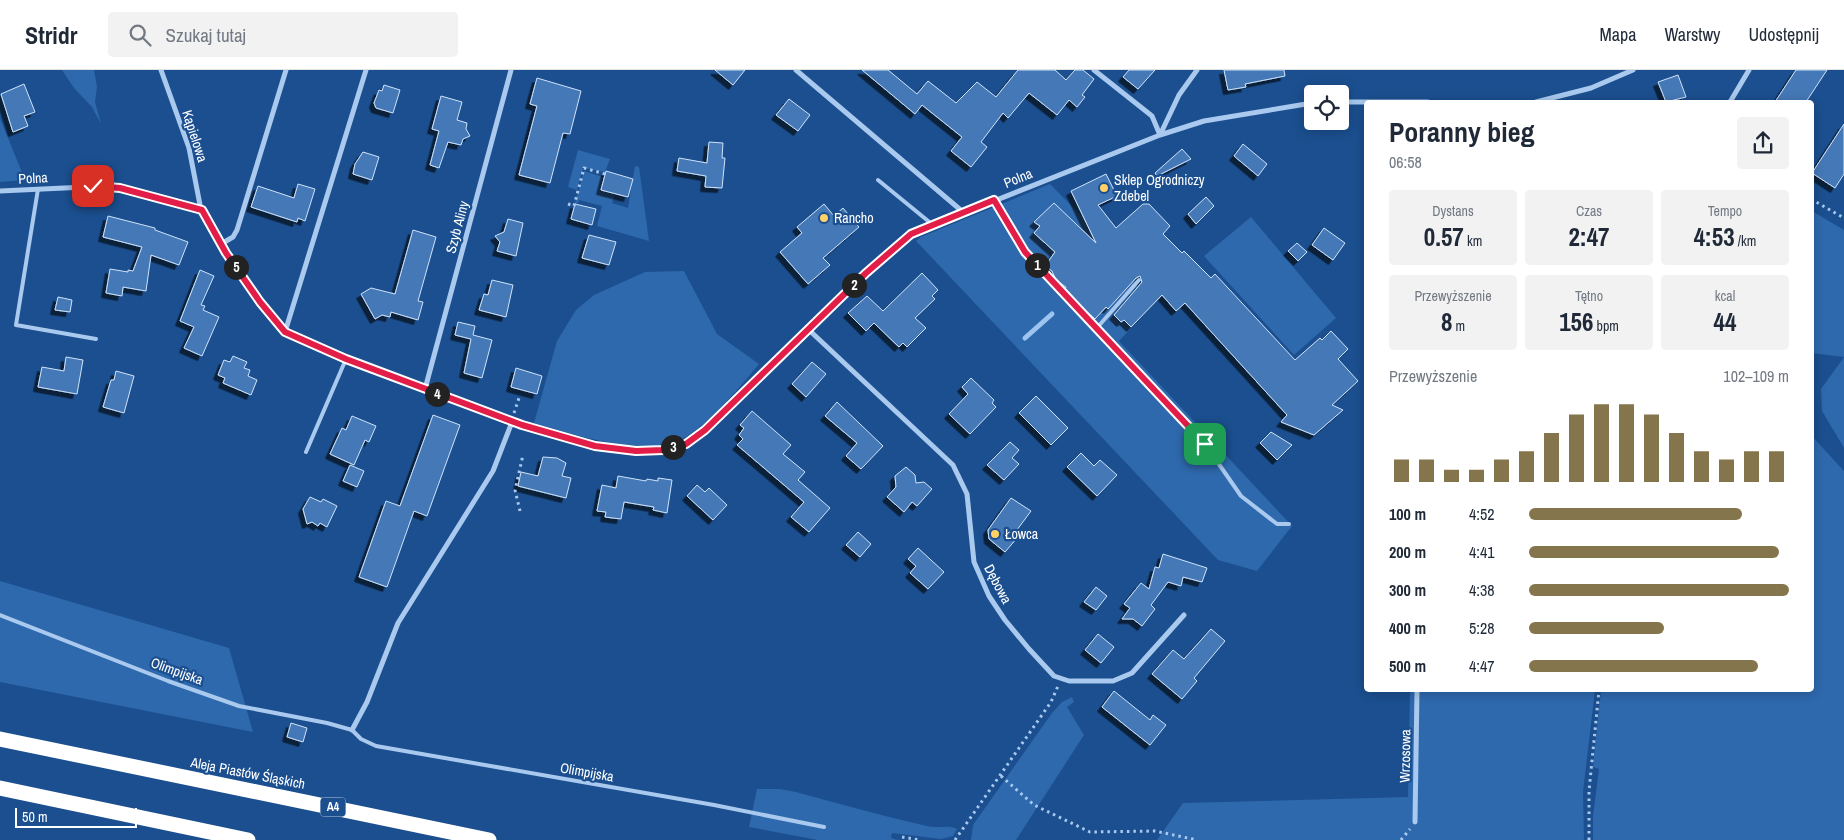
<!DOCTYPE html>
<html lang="pl">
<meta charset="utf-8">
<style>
:root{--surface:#fff;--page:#f2f2f3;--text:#1f2937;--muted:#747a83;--line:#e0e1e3;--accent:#84754c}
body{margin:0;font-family:"Archivo Narrow",sans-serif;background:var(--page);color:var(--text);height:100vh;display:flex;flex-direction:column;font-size:19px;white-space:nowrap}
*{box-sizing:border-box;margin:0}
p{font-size:16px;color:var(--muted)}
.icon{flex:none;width:28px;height:28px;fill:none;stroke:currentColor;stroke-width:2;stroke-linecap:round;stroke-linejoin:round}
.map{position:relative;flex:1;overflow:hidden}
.details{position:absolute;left:1364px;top:30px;width:450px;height:592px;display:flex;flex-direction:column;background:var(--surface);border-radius:5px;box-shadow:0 2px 12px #0003}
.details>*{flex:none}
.buttons{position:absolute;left:1304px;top:15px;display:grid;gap:10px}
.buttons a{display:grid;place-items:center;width:45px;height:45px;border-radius:5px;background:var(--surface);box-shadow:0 2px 12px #0003;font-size:25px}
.scale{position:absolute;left:15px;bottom:12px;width:122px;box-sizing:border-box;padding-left:5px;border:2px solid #fff;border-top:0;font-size:14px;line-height:18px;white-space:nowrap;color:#fff;-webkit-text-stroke:4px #1b4f8f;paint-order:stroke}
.pin{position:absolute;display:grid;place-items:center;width:42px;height:42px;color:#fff;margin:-21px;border-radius:10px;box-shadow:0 2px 8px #0006}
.km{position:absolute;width:25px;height:25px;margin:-12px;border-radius:50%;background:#222;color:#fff;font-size:14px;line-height:25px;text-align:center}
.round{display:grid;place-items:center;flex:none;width:52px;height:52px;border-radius:5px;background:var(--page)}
.overview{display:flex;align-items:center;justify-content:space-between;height:85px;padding:0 25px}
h1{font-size:28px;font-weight:800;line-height:38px}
.metrics{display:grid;grid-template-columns:repeat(3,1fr);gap:8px;height:85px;padding:5px 25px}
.metrics div{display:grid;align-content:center;border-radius:5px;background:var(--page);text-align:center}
.metrics b{font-size:25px;font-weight:800}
.metrics small{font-size:14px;font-weight:400}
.metrics p{font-size:14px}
.chart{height:140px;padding:10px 25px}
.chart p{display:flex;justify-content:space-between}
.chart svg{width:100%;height:90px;margin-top:5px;stroke:var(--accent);stroke-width:6}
ul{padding:0 25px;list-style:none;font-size:16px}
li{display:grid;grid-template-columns:80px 60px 1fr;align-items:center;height:38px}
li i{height:12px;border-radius:6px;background:var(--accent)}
header{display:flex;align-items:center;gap:30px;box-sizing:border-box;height:70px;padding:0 25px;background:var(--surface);border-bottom:1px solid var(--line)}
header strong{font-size:24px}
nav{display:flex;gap:28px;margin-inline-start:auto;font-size:18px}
.search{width:350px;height:45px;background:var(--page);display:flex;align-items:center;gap:12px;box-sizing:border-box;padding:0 18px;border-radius:5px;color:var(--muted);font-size:19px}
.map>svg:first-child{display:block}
.green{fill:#2e69ad}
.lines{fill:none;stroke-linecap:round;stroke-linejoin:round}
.stream{stroke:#9cc4f0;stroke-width:5}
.building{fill:#4478b7;stroke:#cfe3fa;filter:url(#shadow)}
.path{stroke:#a9c9ee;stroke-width:3;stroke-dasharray:2.5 4;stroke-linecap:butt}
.service{stroke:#a9c9ee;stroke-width:4}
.minor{stroke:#a9c9ee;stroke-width:5}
.motorway{stroke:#fff;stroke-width:15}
.route-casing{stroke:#fff;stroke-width:10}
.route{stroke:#e11d48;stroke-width:6}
.poi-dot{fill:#ffd166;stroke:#1b4f8f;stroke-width:2}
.labels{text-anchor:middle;stroke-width:4.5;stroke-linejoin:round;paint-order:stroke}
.shield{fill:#1b4f8f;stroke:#bbcadd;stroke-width:1}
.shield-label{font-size:12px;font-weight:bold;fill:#fff}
.street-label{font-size:14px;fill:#fff;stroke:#1b4f8f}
.poi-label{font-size:14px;fill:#fff;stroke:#1b4f8f;text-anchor:start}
</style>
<header>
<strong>Stridr</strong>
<div class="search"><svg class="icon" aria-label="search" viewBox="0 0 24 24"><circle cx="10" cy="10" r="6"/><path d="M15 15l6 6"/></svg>Szukaj tutaj</div>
<nav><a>Mapa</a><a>Warstwy</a><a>Udostępnij</a></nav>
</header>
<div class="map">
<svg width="1844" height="770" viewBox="0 0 1844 770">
<defs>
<filter id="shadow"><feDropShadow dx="-4.5" dy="4.5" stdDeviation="0" flood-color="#0009"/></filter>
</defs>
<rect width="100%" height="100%" fill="#1b4f8f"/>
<path class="green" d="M 62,0 L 94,0 L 97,17 L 95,32 L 101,54 L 92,37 L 74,18 Z
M 0,48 L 25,110 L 0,112 Z
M 578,80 L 610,89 L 605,102 L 583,98 L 577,120 L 568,117 Z
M 635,96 L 639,97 L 649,171 L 597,156 L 602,136 L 579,130 L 578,133 L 575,133 L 584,101 L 603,107 L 600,121 L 615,125 L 612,133 L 628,138 Z
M 1050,114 L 1161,226 L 1119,271 L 1292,456 L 1257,501 L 1218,490 L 916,171 L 921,167 Z
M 1812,141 L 1844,160 L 1844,378 L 1822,341 L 1821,319 L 1844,287 L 1811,283 Z
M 1251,147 L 1336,248 L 1294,285 L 1204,186 Z
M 684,201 L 717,264 L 759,294 C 743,314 704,359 682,369 C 639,387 577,365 534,353 L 557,271 L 576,240 L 594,225 L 645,202 Z
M 1811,365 L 1844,401 L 1844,770 L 1593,770 L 1593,746 L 1599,699 L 1593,697 L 1601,620 L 1811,620 Z
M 0,511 L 229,578 L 253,662 L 0,612 Z
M 1410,620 L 1595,620 L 1583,722 L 1584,770 L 1157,770 L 1183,733 L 1408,727 Z
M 1072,627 L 1074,632 L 1067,637 L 1084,665 L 1016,770 L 971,770 L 973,755 L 1052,643 L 1062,632 Z
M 757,719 L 780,719 L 796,722 C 840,734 883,746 927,756 C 937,759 948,754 957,759 L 953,766 L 941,769 L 892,763 L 891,768 L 898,770 L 818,770 L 749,757 Z"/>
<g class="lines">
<path class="stream" d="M 1025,268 L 1052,244"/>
</g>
<path class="building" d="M 715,0 L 745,0 L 733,15 Z
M 862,0 L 888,0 L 917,24 L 928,11 L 956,33 L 977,12 L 996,27 L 1018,0 L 1055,0 L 1066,10 L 1075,0 L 1083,0 L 1094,9 L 1082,25 L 1085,27 L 1077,37 L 1069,30 L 1057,45 L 1029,23 L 1008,48 L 1003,43 L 981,72 L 987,77 L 971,97 L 951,81 L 962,67 L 922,35 L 915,44 Z
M 1129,0 L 1155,0 L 1138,19 L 1123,7 Z
M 1224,0 L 1284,0 L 1285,6 L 1245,14 L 1246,17 L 1228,20 Z
M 1796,0 L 1827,0 L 1806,32 L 1775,32 Z
M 1678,5 L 1686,27 L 1666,32 L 1658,12 Z
M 537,8 L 581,21 L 570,64 L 563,63 L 550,113 L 519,105 L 537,36 L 530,34 Z
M 24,14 L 35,42 L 24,46 L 28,56 L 13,62 L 1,24 Z
M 384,15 L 400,20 L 393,43 L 376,38 L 374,33 L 379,20 L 382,21 Z
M 441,26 L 462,32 L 457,50 L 467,53 L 466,59 L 470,66 L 463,69 L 461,75 L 448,72 L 439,98 L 430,95 L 439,61 L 432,59 Z
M 789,29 L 810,45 L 798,61 L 776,45 Z
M 1844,54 L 1844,104 L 1835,118 L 1812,103 Z
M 709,72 L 723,73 L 722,88 L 725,88 L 722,118 L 705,117 L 706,106 L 677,101 L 679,88 L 707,93 Z
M 1243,74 L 1267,94 L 1258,106 L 1234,86 Z
M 1182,79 L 1191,89 L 1157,106 L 1155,103 Z
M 363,82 L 379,87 L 372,110 L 353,104 L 355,94 Z
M 606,101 L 633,109 L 628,127 L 601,120 Z
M 1106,104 L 1117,126 L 1098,135 L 1116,158 L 1143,134 L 1149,134 L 1170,156 L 1163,164 L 1182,183 L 1184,181 L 1211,208 L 1215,204 L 1295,290 L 1320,268 L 1322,270 L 1331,261 L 1348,279 L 1338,289 L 1358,311 L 1332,335 L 1343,340 L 1314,365 L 1281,352 L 1287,345 L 1185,233 L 1176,241 L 1162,225 L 1131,257 L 1124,250 L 1121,252 L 1114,245 L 1142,212 L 1140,206 L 1136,208 L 1108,239 L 1106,237 L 1095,249 L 1078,234 L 1065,219 L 1066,217 L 1056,210 L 1052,201 L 1045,196 L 1055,182 L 1034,163 L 1040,156 L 1034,152 L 1054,133 L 1096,173 L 1071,121 Z
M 298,114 L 315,119 L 305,151 L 298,148 L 297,152 L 251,137 L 258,116 L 294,128 Z
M 1206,127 L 1214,136 L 1196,154 L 1188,144 Z
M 575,134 L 596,139 L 592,155 L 571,149 Z
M 824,134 L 834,146 L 843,138 L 859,157 L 823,188 L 830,195 L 808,214 L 780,182 L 802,163 L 797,157 Z
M 108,146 L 155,158 L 155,160 L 188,172 L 179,195 L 151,185 L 146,221 L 123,217 L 122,226 L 106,223 L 110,199 L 128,202 L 128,200 L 133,201 L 142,177 L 103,167 Z
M 508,149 L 523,153 L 516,186 L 497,181 L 500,172 L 495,166 L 504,162 Z
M 1324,158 L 1345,173 L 1333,190 L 1312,175 Z
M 413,160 L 436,167 L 418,231 L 423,232 L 418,250 L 391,242 L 390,247 L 382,245 L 375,249 L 361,224 L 371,218 L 395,224 Z
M 589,165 L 616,172 L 609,195 L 582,188 Z
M 1297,173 L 1307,182 L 1298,191 L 1288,181 Z
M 200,200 L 214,206 L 201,235 L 205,236 L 203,240 L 219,247 L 202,286 L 184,278 L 194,257 L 180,251 Z
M 922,203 L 938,220 L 932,226 L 935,229 L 915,248 L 926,258 L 907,277 L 903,273 L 899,277 L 874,253 L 866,261 L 848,243 L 867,226 L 883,241 Z
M 492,210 L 513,215 L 506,247 L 479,240 L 484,224 L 488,225 Z
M 58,227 L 72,230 L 70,242 L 55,240 Z
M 458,252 L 475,256 L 473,265 L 492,270 L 482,308 L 464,303 L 471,269 L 455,265 Z
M 233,286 L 247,292 L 244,298 L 250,300 L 248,306 L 257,310 L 251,325 L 223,313 L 225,308 L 218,305 L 224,290 L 230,292 Z
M 66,287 L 83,290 L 77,324 L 38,317 L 42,297 L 64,301 Z
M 812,292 L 826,304 L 806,327 L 792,314 Z
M 516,298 L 542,306 L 537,324 L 511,317 Z
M 116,301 L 134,306 L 124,343 L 103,337 L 111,310 L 114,310 Z
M 971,308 L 994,330 L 992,333 L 996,337 L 970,364 L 949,344 L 968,324 L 962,317 Z
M 1036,326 L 1068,358 L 1051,375 L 1019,343 Z
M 837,332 L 883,376 L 861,399 L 846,386 L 857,373 L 825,346 Z
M 752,341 L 791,375 L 783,384 L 805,402 L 798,410 L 830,438 L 809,462 L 791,447 L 804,432 L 737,375 L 743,369 L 739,365 L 744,358 L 740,355 Z
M 433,345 L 460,355 L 427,446 L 414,441 L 387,517 L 359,507 L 386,431 L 400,436 Z
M 352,346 L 376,356 L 369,372 L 365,370 L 354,395 L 330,384 L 342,358 L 346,360 Z
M 1271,362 L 1292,375 L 1277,390 L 1260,373 Z
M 1010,372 L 1019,380 L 1012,388 L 1019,394 L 1004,410 L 987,395 Z
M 1081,383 L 1094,396 L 1100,390 L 1117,405 L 1097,426 L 1067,397 Z
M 543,387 L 557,388 L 566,393 L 562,406 L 571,408 L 566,428 L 518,416 L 521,402 L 538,406 Z
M 350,395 L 364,401 L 357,417 L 343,411 Z
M 906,397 L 915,405 L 916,413 L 924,412 L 932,419 L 917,436 L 912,432 L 904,442 L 887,427 L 896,417 L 895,406 Z
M 618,406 L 646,411 L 647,409 L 658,411 L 658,408 L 672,410 L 667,443 L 653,440 L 654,437 L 624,432 L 621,449 L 605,447 L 606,442 L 597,441 L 602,415 L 616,418 Z
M 697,415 L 705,422 L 709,418 L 727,435 L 713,450 L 687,426 Z
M 310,427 L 321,432 L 323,429 L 337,436 L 327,457 L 320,453 L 318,456 L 312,452 L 307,454 L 303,439 Z
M 1011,428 L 1031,441 L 1014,464 L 1018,467 L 1005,482 L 989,469 L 988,460 Z
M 858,462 L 871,474 L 860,487 L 846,475 Z
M 918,478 L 944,502 L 928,519 L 910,503 L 916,496 L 908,489 Z
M 1163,484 L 1207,498 L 1202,512 L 1183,507 L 1181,516 L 1168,512 L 1151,535 L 1155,539 L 1142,556 L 1133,549 L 1122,549 L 1130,538 L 1124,534 L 1141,513 L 1149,519 L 1155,497 L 1159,498 Z
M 1096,517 L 1107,526 L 1096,540 L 1084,532 Z
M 1211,559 L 1225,571 L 1194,608 L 1197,611 L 1182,629 L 1152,604 L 1173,580 L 1184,589 Z
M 1098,564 L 1114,577 L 1101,593 L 1085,580 Z
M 1114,621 L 1150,650 L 1153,645 L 1166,655 L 1150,675 L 1102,637 Z
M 291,653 L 307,658 L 303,672 L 287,667 Z"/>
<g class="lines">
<path class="path" d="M 1811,129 L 1844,148
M 568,134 L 574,136 L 584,98 L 605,104
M 514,343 L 520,325
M 520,441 L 515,420 L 523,385
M 1001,706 L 1034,735 L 1090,762 L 1155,761 L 1197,770
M 902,767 L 920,770
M 955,770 L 1051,632 L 1058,616
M 1401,770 L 1410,759
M 1589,770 L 1589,721 L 1599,620"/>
<path class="service" d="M 878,110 L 933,155
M 38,119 L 16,255 L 96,269
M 993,130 L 1025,182 L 1205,374 L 1241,426 L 1277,454 L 1289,454
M 1096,259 L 1139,210
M 306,382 L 346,289
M 0,545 L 168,611 L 239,636 L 327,653 L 352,660 L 361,669 L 376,676 L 714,735 L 824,757"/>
<path class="minor" d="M 161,0 L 189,78 L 201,140
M 796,0 L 963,142
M 1094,0 L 1152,46 L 1160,65
M 1340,32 L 1428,32
M 1536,32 L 1591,18 L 1633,0
M 1730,32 L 1749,0
M 1160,65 L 1179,25 L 1197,0
M 0,121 L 107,116 L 201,140 L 226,183 L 260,232 L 285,262 L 346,289 L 522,355 L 595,376 L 636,381 L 663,380 L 686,374 L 705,361 L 866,203 L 911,164 L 1160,65 L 1204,51 L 1312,33
M 221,174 L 233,167 L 237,160 L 286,0
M 809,260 L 953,395 L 967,424 L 974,492 L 989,526 L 1005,550 L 1029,579 L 1054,606 L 1069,611 L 1113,611 L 1132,603 L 1184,545
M 285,262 L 366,0
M 425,319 L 511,0
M 352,660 L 367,632 L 398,553 L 493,401 L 512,352
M 1415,752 L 1417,620"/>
<path class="motorway" d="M 0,669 L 489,770
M 0,718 L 248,770"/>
</g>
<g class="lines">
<defs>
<path id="route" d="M 93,116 L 120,118 L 202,140 L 226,183 L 260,232 L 285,262 L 346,289 L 522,355 L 595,376 L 636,381 L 663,380 L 686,374 L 705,360 L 866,203 L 911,164 L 994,130 L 1025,182 L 1205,374"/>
</defs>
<use href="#route" class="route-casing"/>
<use href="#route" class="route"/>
</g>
<g class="poi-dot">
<circle cx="1104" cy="118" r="5"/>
<circle cx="824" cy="148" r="5"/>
<circle cx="995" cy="464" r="5"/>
</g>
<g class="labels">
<rect class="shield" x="320.5" y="727.5" width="25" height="19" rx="4"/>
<g class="shield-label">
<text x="333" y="741">A4</text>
</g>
<g class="street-label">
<text transform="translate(195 66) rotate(72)" y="5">Kąpielowa</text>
<text transform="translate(33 108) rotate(-3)" y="5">Polna</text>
<text transform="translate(1018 108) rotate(-22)" y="5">Polna</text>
<text transform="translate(457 157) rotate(-75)" y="5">Szyb Aliny</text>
<text transform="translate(998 514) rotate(62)" y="5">Dębowa</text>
<text transform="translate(177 601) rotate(20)" y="5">Olimpijska</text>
<text transform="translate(1405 686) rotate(-89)" y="5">Wrzosowa</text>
<text transform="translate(587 702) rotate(10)" y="5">Olimpijska</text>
<text transform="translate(248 703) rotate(11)" y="5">Aleja Piastów Śląskich</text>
</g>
<g class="poi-label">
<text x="1114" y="115">Sklep Ogrodniczy<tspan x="1114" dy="16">Zdebel</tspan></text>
<text x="834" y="153">Rancho</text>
<text x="1005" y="469">Łowca</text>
</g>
</g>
</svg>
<div class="buttons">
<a><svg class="icon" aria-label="locate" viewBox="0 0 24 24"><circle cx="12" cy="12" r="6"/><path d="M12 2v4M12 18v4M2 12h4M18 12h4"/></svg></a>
</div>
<div class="scale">50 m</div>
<div class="pin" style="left:1205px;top:374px;background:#1e9e55"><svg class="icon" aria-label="arrive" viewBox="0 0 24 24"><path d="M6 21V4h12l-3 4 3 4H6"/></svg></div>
<div class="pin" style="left:93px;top:116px;background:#d93025"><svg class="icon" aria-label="check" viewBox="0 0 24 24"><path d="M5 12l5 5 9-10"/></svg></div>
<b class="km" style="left:1037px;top:195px">1</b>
<b class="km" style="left:854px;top:215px">2</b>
<b class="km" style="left:673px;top:377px">3</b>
<b class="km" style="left:437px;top:324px">4</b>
<b class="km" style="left:236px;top:197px">5</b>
<section class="details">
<div class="overview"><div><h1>Poranny bieg</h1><p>06:58</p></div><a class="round"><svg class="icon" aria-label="share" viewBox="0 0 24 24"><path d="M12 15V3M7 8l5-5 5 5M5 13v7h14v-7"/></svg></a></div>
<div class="metrics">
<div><p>Dystans</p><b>0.57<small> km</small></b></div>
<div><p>Czas</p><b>2:47</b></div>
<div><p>Tempo</p><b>4:53<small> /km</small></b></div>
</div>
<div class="metrics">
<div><p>Przewyższenie</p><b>8<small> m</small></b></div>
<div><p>Tętno</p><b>156<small> bpm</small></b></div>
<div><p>kcal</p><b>44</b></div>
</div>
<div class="chart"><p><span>Przewyższenie</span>102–109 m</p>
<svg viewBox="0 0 160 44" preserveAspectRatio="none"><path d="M5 44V33M15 44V33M25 44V38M35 44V38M45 44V33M55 44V29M65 44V20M75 44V11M85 44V6M95 44V6M105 44V11M115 44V20M125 44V29M135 44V33M145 44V29M155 44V29"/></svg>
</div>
<ul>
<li><b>100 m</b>4:52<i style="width:82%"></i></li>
<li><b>200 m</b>4:41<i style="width:96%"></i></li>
<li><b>300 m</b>4:38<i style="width:100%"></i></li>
<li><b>400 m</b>5:28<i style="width:52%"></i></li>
<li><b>500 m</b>4:47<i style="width:88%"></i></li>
</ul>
</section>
</div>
